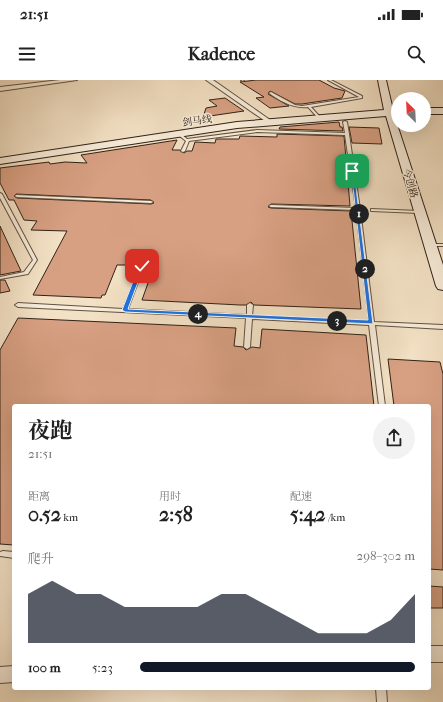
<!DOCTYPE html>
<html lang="zh">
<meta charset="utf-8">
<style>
:root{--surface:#fff;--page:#f2f2f2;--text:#222;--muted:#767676;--accent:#111827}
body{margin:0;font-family:"IM FELL French Canon","Noto Serif SC",serif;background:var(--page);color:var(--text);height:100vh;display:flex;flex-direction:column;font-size:15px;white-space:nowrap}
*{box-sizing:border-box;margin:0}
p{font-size:13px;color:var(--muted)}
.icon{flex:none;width:22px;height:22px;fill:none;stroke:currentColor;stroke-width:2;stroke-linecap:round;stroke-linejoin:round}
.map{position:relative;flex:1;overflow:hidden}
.details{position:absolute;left:12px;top:324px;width:419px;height:286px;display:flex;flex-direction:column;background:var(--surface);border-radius:4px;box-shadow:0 4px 16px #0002}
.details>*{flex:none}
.needle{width:26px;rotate:336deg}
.tools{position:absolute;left:391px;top:12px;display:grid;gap:8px}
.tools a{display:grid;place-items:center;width:40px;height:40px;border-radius:50%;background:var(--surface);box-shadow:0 4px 16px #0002;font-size:20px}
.pin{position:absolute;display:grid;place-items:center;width:34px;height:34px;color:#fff;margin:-17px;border-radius:8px;box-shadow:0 2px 6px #0006}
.km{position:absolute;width:20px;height:20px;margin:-10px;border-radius:50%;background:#222;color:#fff;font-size:11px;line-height:20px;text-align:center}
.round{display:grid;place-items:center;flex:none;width:42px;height:42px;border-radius:21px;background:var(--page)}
.head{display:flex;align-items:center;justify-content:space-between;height:68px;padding:0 16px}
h1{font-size:22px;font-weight:700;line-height:30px}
.stats{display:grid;grid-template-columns:repeat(3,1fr);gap:6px;height:68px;padding:4px 16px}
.stats div{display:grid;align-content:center}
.stats b{font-size:20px;font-weight:700}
.stats small{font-size:11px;font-weight:400}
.stats p{font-size:11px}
.chart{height:112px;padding:8px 16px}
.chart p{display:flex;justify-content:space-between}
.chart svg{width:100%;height:72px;margin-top:4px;fill:var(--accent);opacity:.7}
ul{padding:0 16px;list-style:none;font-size:13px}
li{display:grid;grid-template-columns:64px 48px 1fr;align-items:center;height:30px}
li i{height:10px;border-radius:5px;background:var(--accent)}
.status{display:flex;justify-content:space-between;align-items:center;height:28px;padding:0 20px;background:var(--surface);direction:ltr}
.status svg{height:11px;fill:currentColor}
header{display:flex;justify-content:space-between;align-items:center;height:52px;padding:0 16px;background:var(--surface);font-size:18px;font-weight:700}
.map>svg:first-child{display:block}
.building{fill:#d8a083;stroke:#312217;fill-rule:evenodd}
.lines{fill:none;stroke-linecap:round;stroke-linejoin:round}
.lane-casing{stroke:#625242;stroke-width:2}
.street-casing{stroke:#625242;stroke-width:2}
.secondary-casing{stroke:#312217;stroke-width:2}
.lane{fill:#f7ecd9;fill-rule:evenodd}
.street{fill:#f7ecd9;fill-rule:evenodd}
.secondary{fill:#f7ecd9;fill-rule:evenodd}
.route{fill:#1a73e8;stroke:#fff}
.labels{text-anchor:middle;stroke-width:3;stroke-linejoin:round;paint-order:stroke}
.far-street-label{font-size:10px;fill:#312217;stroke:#f7ecd9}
</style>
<div class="status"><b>21:51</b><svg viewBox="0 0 49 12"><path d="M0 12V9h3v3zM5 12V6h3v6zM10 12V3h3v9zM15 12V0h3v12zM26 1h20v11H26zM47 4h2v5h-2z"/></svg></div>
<header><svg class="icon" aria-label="menu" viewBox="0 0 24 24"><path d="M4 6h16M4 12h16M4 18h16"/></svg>Kadence<svg class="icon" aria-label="search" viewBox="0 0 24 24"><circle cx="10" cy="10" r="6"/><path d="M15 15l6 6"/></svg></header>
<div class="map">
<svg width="443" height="622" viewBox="0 0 443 622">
<rect width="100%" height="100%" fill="#f3e1c5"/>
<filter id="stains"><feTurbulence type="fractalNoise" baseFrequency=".005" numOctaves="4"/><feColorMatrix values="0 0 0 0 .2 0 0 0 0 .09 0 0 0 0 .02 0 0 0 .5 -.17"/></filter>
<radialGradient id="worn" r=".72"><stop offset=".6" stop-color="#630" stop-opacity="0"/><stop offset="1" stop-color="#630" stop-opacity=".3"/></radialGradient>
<path class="building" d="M 256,0 L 319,0 L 334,8 L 345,11 L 342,18 L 302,24 L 295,24 L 270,11 L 268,14 L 289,26 L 270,28 L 256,18 L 264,17 L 240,2 Z
M 225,18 L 244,31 L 203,37 L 206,28 L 217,26 L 209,20 Z
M 339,42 L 340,47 L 342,47 L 343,51 L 279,49 L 280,47 Z
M 349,47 L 379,48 L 382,64 L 352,63 Z
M 277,54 L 344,56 L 350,126 L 271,124 L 268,127 L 271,128 L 351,131 L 361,229 L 254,225 L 251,222 L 246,225 L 240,225 L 142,220 L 154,186 L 143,184 L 139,185 L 117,185 L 105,215 L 102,215 L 101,218 L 33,215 L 67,151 L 31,150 L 37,141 L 24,140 L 14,120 L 9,120 L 0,103 L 0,88 L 49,82 L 50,84 L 65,82 L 87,83 L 81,75 L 177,60 L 172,70 L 180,70 L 184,73 L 187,71 L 192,71 L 195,62 L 215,63 L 216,59 L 239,59 L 240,56 L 277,57 ZM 16,114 L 151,120 L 154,123 L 151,124 L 17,118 L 14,116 Z
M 0,146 L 21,191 L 0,195 Z
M 0,200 L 5,200 L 10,211 L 0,213 Z
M 18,238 L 236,248 L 234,266 L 243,267 L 246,270 L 252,267 L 260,268 L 262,249 L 366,255 L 374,326 L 14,326 L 14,465 L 0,464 L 0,270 Z
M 388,279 L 440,282 L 443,294 L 443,490 L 429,489 L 429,326 L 394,326 Z
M 429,506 L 443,507 L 443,528 L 429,528 Z"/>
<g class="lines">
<defs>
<path id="lane" d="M 241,0 L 244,0 L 243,1 Z
M 328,0 L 331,0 L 362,16 L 362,18 L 311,27 L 321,38 L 319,39 L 308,27 C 294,29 280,21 269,13 L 271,12 L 295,25 L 302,26 L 359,17 Z
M 345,41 L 347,42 L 349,54 L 360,129 L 374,242 L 443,245 L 443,249 L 375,245 L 385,326 L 379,326 L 369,245 L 252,239 L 250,267 L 247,269 L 244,267 L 246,238 L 18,227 L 15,225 L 18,223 L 123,229 L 140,186 L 142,185 L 144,186 L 128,229 L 247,235 L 247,225 L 250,223 L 253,225 L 252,236 L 369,242 L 356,130 L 271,127 L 269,126 L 271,125 L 356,128 L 345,55 L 257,52 L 189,61 L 185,71 L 183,72 L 181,71 L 186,61 L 177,54 L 180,53 L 187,59 L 257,50 L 345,53 L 343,42 Z
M 0,113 L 2,114 L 37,180 L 28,194 L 0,199 L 0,197 L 24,192 L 33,180 L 0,118 Z
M 16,115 L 151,121 L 153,122 L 151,123 L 17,117 L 15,116 Z
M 371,129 L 419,131 L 421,132 L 419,133 L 372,131 L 371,131 Z
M 436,164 L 443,164 L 443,166 L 436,166 Z
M 3,471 L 14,472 L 14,478 L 0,476 L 0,472 Z
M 376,608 L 386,608 L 387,622 L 377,622 Z"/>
<path id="street" d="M 60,0 L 77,0 L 0,11 L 0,7 Z
M 206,0 L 213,0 L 273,42 L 268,43 Z
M 429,566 L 443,566 L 443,582 L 429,582 Z
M 14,586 L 14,602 L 0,603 L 0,587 Z"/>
<path id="secondary" d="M 378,0 L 386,0 L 393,30 L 398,29 L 398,35 L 394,35 L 443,185 L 443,210 L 438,209 L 436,206 L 386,36 L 237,48 L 0,84 L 0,78 L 237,42 L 384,30 Z
M 424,28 L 443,28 L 443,34 L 424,34 Z"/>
</defs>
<use href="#lane" class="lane-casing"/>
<use href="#street" class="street-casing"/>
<use href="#secondary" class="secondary-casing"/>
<use href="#lane" class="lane"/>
<use href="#street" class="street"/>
<use href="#secondary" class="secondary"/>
</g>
<path class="route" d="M 351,90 L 354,91 L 373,244 L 125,232 L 122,230 L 139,186 L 142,184 L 144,186 L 128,229 L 368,240 Z"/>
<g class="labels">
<g class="far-street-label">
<text transform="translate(197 40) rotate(-8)" y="4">剑马线</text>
<text transform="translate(411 103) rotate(74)" y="4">今创路</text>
</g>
</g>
<rect width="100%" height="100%" filter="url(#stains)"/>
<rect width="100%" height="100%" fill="url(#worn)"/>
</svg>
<div class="tools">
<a><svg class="needle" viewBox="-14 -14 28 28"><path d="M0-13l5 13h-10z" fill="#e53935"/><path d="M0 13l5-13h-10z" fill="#767676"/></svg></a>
</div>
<div class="pin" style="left:352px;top:91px;background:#1e9e55"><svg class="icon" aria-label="arrive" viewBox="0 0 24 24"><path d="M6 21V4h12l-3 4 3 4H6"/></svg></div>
<div class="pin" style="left:142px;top:186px;background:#d93025"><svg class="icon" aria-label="check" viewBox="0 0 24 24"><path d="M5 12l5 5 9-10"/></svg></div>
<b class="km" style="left:359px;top:134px">1</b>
<b class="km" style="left:365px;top:189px">2</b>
<b class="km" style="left:337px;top:241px">3</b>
<b class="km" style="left:198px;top:234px">4</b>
<section class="details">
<div class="head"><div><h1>夜跑</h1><p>21:51</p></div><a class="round"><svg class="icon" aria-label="share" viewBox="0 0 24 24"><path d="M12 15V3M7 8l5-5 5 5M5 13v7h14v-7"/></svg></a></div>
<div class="stats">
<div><p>距离</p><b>0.52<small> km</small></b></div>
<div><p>用时</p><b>2:58</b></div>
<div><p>配速</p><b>5:42<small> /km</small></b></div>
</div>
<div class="chart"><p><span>爬升</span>298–302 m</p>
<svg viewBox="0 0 160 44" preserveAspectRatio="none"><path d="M0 44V14L10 6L20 14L30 14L40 22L50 22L60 22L70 22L80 14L90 14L100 22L110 30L120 38L130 38L140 38L150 30L160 14V44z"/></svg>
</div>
<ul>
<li><b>100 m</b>5:23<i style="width:100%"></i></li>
</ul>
</section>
</div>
